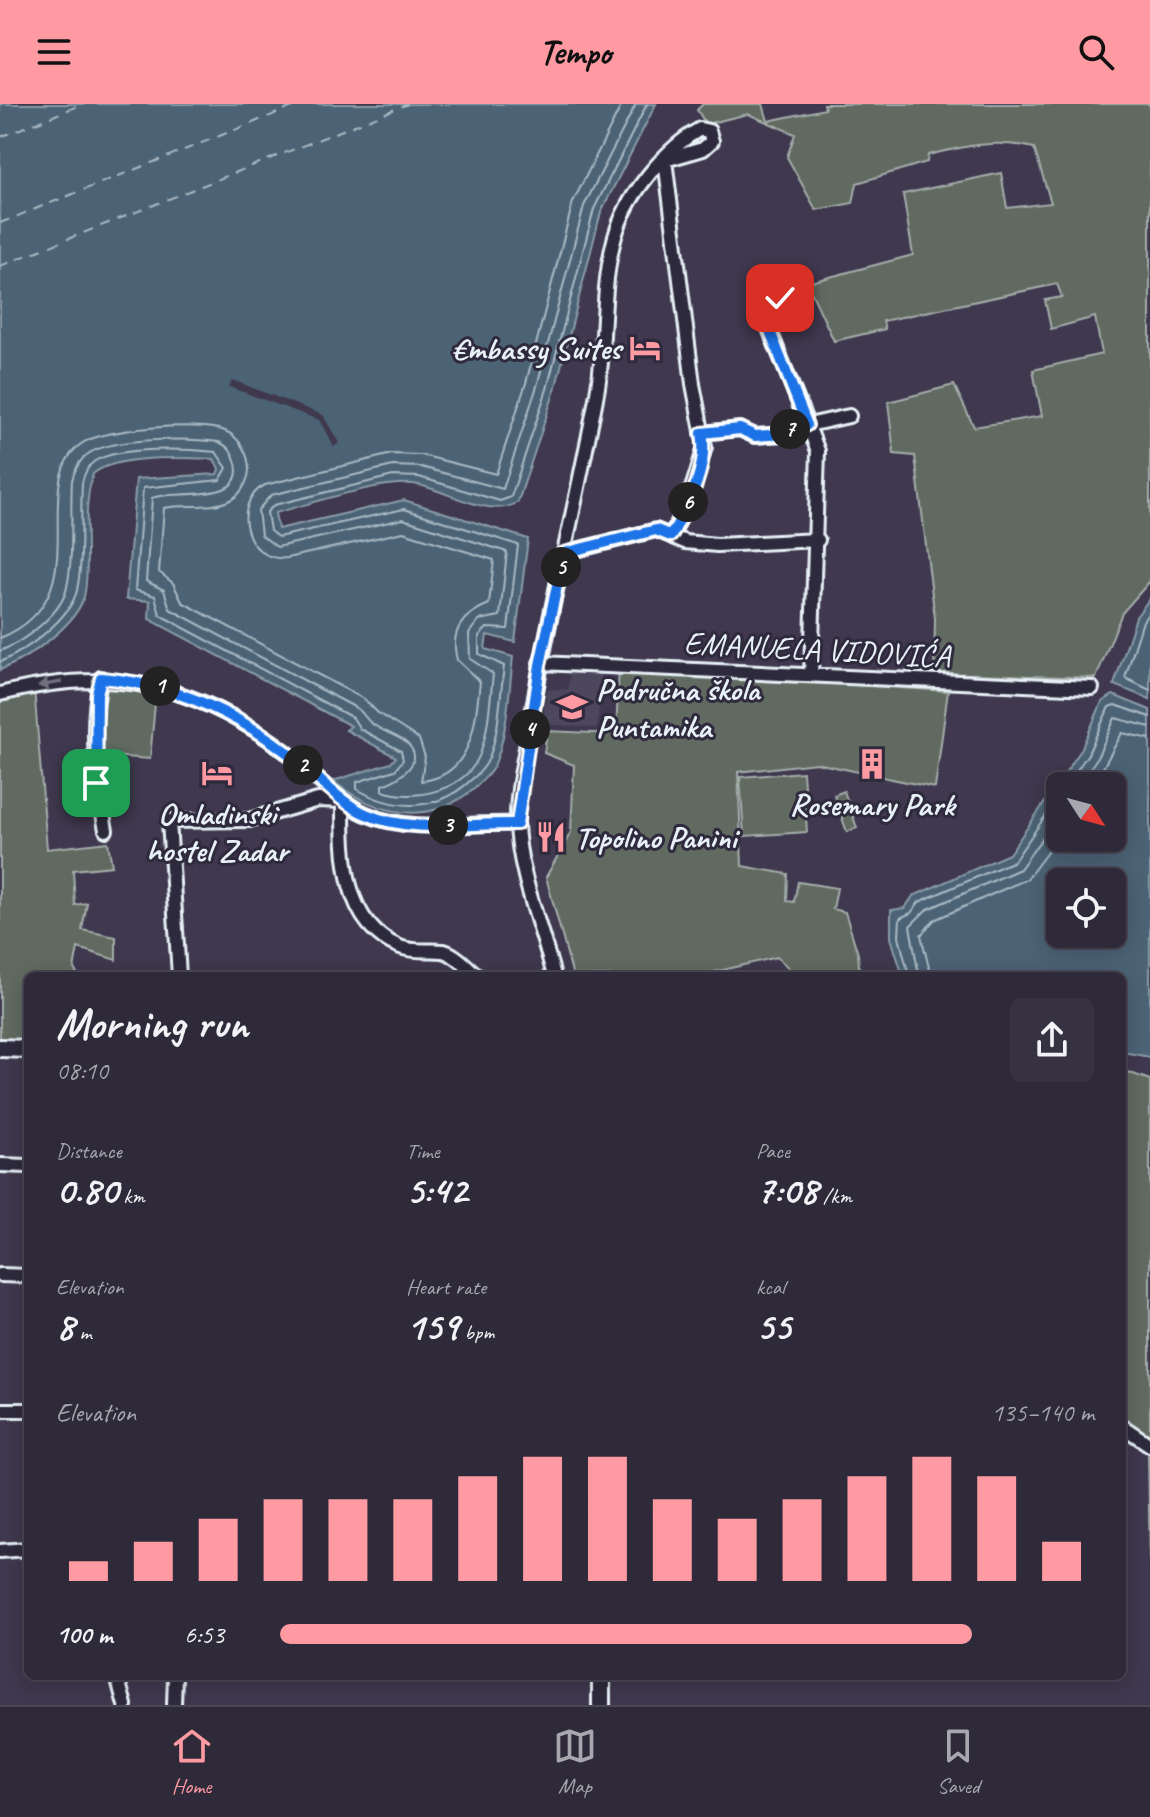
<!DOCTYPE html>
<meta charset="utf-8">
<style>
:root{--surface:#2f2a3a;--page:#373242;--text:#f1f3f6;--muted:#a7a7af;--line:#4a4654;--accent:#ff9aa2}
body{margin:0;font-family:Caveat,sans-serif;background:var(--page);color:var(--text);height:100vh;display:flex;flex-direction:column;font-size:30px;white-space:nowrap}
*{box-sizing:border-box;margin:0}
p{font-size:26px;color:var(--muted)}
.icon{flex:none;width:44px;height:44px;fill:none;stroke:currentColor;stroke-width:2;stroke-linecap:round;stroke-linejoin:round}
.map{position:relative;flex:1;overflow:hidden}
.sheet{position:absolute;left:24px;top:868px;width:1102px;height:708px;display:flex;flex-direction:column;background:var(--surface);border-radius:12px;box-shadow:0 4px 20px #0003,0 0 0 2px var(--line)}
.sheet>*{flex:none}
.needle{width:52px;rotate:126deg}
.tools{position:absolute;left:1046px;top:668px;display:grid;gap:16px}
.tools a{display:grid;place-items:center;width:80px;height:80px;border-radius:12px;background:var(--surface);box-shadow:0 4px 20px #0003,0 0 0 2px var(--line);font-size:40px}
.pin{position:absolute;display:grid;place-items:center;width:68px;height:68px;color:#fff;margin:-34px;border-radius:16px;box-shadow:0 4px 12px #0006}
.km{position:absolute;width:40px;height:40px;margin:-20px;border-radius:50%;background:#222;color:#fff;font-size:22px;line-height:40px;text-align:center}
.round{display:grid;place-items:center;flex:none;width:84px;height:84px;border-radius:12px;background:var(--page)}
.head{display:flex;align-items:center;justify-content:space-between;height:136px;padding:0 32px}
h1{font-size:44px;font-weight:700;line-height:60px}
.figures{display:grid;grid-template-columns:repeat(3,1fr);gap:12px;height:136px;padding:8px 32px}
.figures div{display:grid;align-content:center}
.figures b{font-size:40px;font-weight:700}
.figures small{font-size:22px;font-weight:400}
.figures p{font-size:22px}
.chart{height:224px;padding:16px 32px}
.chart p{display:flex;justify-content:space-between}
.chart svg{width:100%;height:144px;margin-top:8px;stroke:var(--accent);stroke-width:6}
ul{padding:0 32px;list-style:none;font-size:26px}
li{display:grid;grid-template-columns:128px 96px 1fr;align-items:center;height:60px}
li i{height:20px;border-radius:10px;background:var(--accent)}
header{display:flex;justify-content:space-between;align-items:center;height:104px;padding:0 32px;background:var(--accent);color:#111;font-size:36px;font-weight:700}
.menu{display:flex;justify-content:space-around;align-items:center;height:112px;border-top:2px solid var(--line);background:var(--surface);font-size:22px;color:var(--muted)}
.menu a{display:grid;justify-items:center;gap:4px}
.menu .selected{color:var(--accent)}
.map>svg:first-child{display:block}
.built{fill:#4d465d}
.green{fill:#606b60;stroke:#a4aeac;stroke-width:2}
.water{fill:#4c6475;stroke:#8a9ca9;stroke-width:2;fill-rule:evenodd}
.pier{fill:#3f384e}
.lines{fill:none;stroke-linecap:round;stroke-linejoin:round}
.shore{stroke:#aab9c4;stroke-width:2}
.ferry{stroke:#aab9c4;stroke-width:2;stroke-dasharray:10 8;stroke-linecap:butt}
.minor-casing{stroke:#e8f1f8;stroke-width:18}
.tertiary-casing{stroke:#e8f1f8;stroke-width:22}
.minor{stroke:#2f2a3d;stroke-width:12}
.tertiary{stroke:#2f2a3d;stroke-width:16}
.oneway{fill:#70707e}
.route-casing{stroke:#fff;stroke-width:16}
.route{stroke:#1a73e8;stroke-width:10}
.labels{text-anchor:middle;stroke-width:6;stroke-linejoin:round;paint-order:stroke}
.poi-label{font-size:32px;font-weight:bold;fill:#e8f1f8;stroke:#2f2a3d;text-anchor:start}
.street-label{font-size:32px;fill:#e8f1f8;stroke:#2f2a3d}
</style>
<header><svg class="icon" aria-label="menu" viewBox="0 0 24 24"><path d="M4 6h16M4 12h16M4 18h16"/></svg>Tempo<svg class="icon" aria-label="search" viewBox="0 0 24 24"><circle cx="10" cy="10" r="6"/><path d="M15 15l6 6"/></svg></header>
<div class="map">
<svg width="1150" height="1601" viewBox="0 0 1150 1601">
<rect width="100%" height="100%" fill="#3f384e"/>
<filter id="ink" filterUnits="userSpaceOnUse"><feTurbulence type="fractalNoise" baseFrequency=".0125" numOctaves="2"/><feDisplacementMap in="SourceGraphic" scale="16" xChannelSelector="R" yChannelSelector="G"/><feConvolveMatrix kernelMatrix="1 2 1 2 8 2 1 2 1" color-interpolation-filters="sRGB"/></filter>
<g filter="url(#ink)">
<path class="built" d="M 571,566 L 602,569 L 597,624 L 542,620 L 547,586 L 568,585 Z"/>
<path class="green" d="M 703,0 L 763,0 L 768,17 L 825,5 L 824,0 L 1150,0 L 1150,477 L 1122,509 L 1096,574 L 934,569 L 935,515 L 915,352 L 894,350 L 888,298 L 954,281 L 974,323 L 1042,312 L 1033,266 L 1102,250 L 1095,213 L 1051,225 L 1045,196 L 1062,193 L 1057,180 L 883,217 L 885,225 L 834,237 L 807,179 L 913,151 L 903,90 L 1001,69 L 1007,104 L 1051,99 L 1034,44 C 997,35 965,42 928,51 L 927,58 L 857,79 L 853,99 L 816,106 L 787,53 L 795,30 L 748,10 L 706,20 L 697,6 Z
M 619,562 L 827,572 L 826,579 L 948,587 L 935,684 L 816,659 L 738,668 L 742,762 L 788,770 L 787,797 L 794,798 L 798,778 L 837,784 L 833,805 L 845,808 L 858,850 L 860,872 L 797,872 L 777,853 L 698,872 L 573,872 L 546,773 L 571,728 L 574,661 L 544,649 L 547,627 L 616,630 Z
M 34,583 L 47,745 L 108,738 L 112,762 L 73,766 L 75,801 L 87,799 L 82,826 L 116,833 L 116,856 L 78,844 L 74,865 L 79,872 L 28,872 L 28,945 L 0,944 L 0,590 Z
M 103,584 L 156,588 L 150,655 L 98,651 Z
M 803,668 L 807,728 L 744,732 L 740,673 Z
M 844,687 L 857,724 L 847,728 L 834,691 Z
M 1122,966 L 1150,976 L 1150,1460 L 1148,1348 L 1122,1327 Z"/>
<path class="water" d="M 0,0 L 656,0 L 601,108 L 555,286 L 518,398 C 493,416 447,387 419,381 C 385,374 311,400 275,409 L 278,425 L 404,396 L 528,435 L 515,538 L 487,531 L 485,545 L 513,553 C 509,587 508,625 496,657 C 492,669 482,677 473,685 C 428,724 375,710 333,677 L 391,659 L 396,653 L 346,626 L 351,622 L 149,515 L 150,497 L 126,495 L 136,375 L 217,370 L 219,365 L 214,355 C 186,354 114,350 93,370 C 81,407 91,450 85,488 C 80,520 27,555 0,566 Z
M 1150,494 L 1150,595 L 1114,581 L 1136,513 Z
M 1113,591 L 1150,606 L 1150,953 L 1122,948 L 1122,872 L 903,872 L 891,834 L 891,806 L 905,804 L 913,792 L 1009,750 L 1081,646 L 1102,598 ZM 1060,682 L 1112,682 L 1112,734 L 1060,734 ZM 1060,778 L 1112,778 L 1112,830 L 1060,830 Z"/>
<path class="pier" d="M 232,276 L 323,311 L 339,339 L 334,343 L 319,316 L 229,283 Z"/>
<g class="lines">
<path class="shore" d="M 1150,507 L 1143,517 L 1125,574 L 1150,586
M 0,534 C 102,493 25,381 81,340 C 103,324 199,317 225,327 C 240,333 249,351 249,366 C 248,378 241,391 230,396 C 211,406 185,399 164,404 L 159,468 L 173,479 L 182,498 L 364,595 L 378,609 L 419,635 L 425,653 L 421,677 C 473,672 475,619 480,578 L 457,556 C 449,526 464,510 489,500 L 494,456 L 403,428 L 287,454 C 245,459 230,399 265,381 L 392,350 L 421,351 L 496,370 L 526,279 L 573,98 L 622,0
M 0,547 C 23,538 62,510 67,483 C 74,450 70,411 72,376 C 75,365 79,356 88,350 C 113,333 190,334 219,338 C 227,342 233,347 235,356 C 250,402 174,385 152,394 L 146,477 L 164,486 L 170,505 L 358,605 C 363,609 366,615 371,619 C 381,627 394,630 404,637 C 430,656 399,675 383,681 L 383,687 C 416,698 466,686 480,650 C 489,625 490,596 493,570 L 470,555 L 469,529 L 479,516 L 500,512 L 507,448 L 403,415 L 277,443 L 261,431 L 258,406 L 271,391 L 393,362 L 421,363 L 503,385 L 537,282 L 584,102 L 636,0
M 0,558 C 25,548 71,514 77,486 C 84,453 80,413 82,379 C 84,370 87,362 95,357 C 120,342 187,345 216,348 L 227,364 L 220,376 L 143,384 L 135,486 L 155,492 L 160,511 L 353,614 L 360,625 L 401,647 L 403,656 L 395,666 L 357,678 L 357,685 C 394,707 436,708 470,677 C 478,670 485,664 489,654 C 500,625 500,592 504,562 L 479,550 L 479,532 L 487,524 L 508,525 L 518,441 L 404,405 L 278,433 L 270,427 L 267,408 L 274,401 L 393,372 L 419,373 L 500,397 L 511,393 L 547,285 L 594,105 L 647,0
M 1066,682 L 1088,650 L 1109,603 L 1115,601 L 1150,613
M 1078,682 L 1097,654 L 1115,614 L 1150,623
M 1093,682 L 1122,629 L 1150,635
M 909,872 L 899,833 L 900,814 L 911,809 L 919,798 L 1014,757 L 1060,691
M 919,872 L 910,822 L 926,806 L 1020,765 L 1060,709
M 931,872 L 921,831 L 934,816 L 1027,775 L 1060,731"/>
<path class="ferry" d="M 0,33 L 83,0
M 0,119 L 300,0
M 0,162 L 408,0"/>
<defs>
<path id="minor" d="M 780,194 L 766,201 L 766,217 L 818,347 L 811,571
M 702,329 L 740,325 L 755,332 L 783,330 L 786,326 L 849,312
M 564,449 L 656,426 L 685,438 L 717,441 L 818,436
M 540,559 L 1092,584
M 101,574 C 89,623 96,678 106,726
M 0,590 C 110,562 194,578 285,647 C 312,668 335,696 366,710 C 412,730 468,718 517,720
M 179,872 L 169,717 L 249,716 L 318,696 L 343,697 C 343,748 342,820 400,843 C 415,849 429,845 443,847 C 455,849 469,865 478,872
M 554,872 C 542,825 518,767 517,719 C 516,685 526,649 531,616 C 549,506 577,398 597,289 C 607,235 600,178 617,126 C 629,89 666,44 700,25 L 709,27 L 712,37 L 703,45 L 665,56 L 693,280 L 705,343 L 687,401 L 671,432
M 0,1061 L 28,1062
M 0,1171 L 28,1172
M 0,1306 L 28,1306
M 1122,1322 L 1150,1341
M 0,1447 L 28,1445
M 117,1572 L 125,1601
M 174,1601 L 175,1572"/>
<path id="tertiary" d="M 0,944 L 28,945
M 601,1572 L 601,1601"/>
</defs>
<use href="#minor" class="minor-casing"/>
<use href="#tertiary" class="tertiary-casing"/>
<use href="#minor" class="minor"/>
<use href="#tertiary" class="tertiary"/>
</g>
<defs><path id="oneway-solid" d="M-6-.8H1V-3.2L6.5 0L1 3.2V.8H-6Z" transform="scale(2)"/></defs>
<use class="oneway" href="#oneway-solid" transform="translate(50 580) rotate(170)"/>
</g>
<g class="lines" filter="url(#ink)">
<defs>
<path id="route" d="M 96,679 L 97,590 L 101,574 C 180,581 244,612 304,662 C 324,679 341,699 366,710 C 411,730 468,719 517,720 L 540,561 L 564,449 L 656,426 L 671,432 C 687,402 709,365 702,329 L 740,325 L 755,332 L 783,330 L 807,321 L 766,217 L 766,201 L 780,194"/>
</defs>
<use href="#route" class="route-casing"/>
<use href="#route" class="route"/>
</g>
<defs>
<symbol id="hotel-bare" viewBox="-9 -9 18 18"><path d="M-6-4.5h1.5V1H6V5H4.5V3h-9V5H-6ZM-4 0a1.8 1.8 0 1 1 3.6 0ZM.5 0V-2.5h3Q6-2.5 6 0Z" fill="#ff9aa2" stroke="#2f2a3d" stroke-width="2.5" paint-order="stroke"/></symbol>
<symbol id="school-bare" viewBox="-9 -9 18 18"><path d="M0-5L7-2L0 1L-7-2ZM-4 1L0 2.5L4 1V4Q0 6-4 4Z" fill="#ff9aa2" stroke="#2f2a3d" stroke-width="2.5" paint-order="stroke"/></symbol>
<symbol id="building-bare" viewBox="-9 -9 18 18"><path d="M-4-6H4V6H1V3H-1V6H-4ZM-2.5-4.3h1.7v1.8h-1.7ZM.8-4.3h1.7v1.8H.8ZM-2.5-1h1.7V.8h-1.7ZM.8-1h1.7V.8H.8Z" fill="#ff9aa2" stroke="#2f2a3d" stroke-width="2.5" paint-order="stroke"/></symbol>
<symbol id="restaurant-bare" viewBox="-9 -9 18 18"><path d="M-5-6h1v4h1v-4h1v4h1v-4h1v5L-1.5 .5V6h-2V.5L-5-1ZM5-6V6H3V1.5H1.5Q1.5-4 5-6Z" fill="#ff9aa2" stroke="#2f2a3d" stroke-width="2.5" paint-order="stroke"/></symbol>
</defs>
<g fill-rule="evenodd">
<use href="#hotel-bare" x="623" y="222" width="44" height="44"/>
<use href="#school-bare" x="550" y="581" width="44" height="44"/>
<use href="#building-bare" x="850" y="638" width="44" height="44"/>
<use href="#hotel-bare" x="195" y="647" width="44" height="44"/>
<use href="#restaurant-bare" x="529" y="711" width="44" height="44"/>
</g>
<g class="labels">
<g class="poi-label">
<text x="621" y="255" text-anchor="end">€mbassy Suites</text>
<text x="596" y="596">Područna škola<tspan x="596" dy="37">Puntamika</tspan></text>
<text x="872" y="711" text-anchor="middle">Rosemary Park</text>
<text x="217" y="720" text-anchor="middle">Omladinski<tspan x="217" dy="37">hostel Zadar</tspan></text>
<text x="575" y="744">Topolino Panini</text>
</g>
<g class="street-label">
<text transform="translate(817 545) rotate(3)" y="11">EMANUELA VIDOVIĆA</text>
</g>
</g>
</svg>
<div class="tools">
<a><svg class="needle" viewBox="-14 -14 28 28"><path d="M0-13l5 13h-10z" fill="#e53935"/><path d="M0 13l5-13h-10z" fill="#a7a7af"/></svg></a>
<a><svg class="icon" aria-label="locate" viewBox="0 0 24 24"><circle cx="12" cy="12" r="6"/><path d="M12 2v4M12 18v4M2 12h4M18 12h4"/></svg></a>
</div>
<div class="pin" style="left:96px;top:679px;background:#1e9e55"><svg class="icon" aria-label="arrive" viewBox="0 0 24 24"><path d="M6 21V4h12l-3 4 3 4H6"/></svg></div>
<div class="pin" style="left:780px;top:194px;background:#d93025"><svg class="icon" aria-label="check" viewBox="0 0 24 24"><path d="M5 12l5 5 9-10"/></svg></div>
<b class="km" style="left:160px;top:582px">1</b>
<b class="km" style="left:303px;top:661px">2</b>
<b class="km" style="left:448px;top:721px">3</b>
<b class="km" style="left:530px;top:625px">4</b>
<b class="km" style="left:561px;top:463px">5</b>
<b class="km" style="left:688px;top:398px">6</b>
<b class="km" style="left:790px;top:325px">7</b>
<section class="sheet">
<div class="head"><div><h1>Morning run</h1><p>08:10</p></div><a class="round"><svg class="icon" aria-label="share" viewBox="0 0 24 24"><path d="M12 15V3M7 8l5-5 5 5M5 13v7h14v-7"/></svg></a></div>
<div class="figures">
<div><p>Distance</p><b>0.80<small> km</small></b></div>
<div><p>Time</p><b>5:42</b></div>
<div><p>Pace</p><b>7:08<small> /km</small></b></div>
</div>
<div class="figures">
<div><p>Elevation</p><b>8<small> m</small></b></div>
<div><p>Heart rate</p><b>159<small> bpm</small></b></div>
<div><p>kcal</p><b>55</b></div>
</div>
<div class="chart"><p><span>Elevation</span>135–140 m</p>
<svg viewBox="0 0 160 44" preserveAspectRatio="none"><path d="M5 44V38M15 44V32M25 44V25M35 44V19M45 44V19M55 44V19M65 44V12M75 44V6M85 44V6M95 44V19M105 44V25M115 44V19M125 44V12M135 44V6M145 44V12M155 44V32"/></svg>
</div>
<ul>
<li><b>100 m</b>6:53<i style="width:85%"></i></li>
</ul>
</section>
</div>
<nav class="menu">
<a class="selected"><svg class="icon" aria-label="home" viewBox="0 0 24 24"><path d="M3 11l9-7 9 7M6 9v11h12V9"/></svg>Home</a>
<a><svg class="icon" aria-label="map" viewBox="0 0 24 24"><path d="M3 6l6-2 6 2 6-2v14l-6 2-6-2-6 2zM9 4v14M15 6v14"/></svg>Map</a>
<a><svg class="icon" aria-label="saved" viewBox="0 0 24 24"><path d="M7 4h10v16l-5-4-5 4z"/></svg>Saved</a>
</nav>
